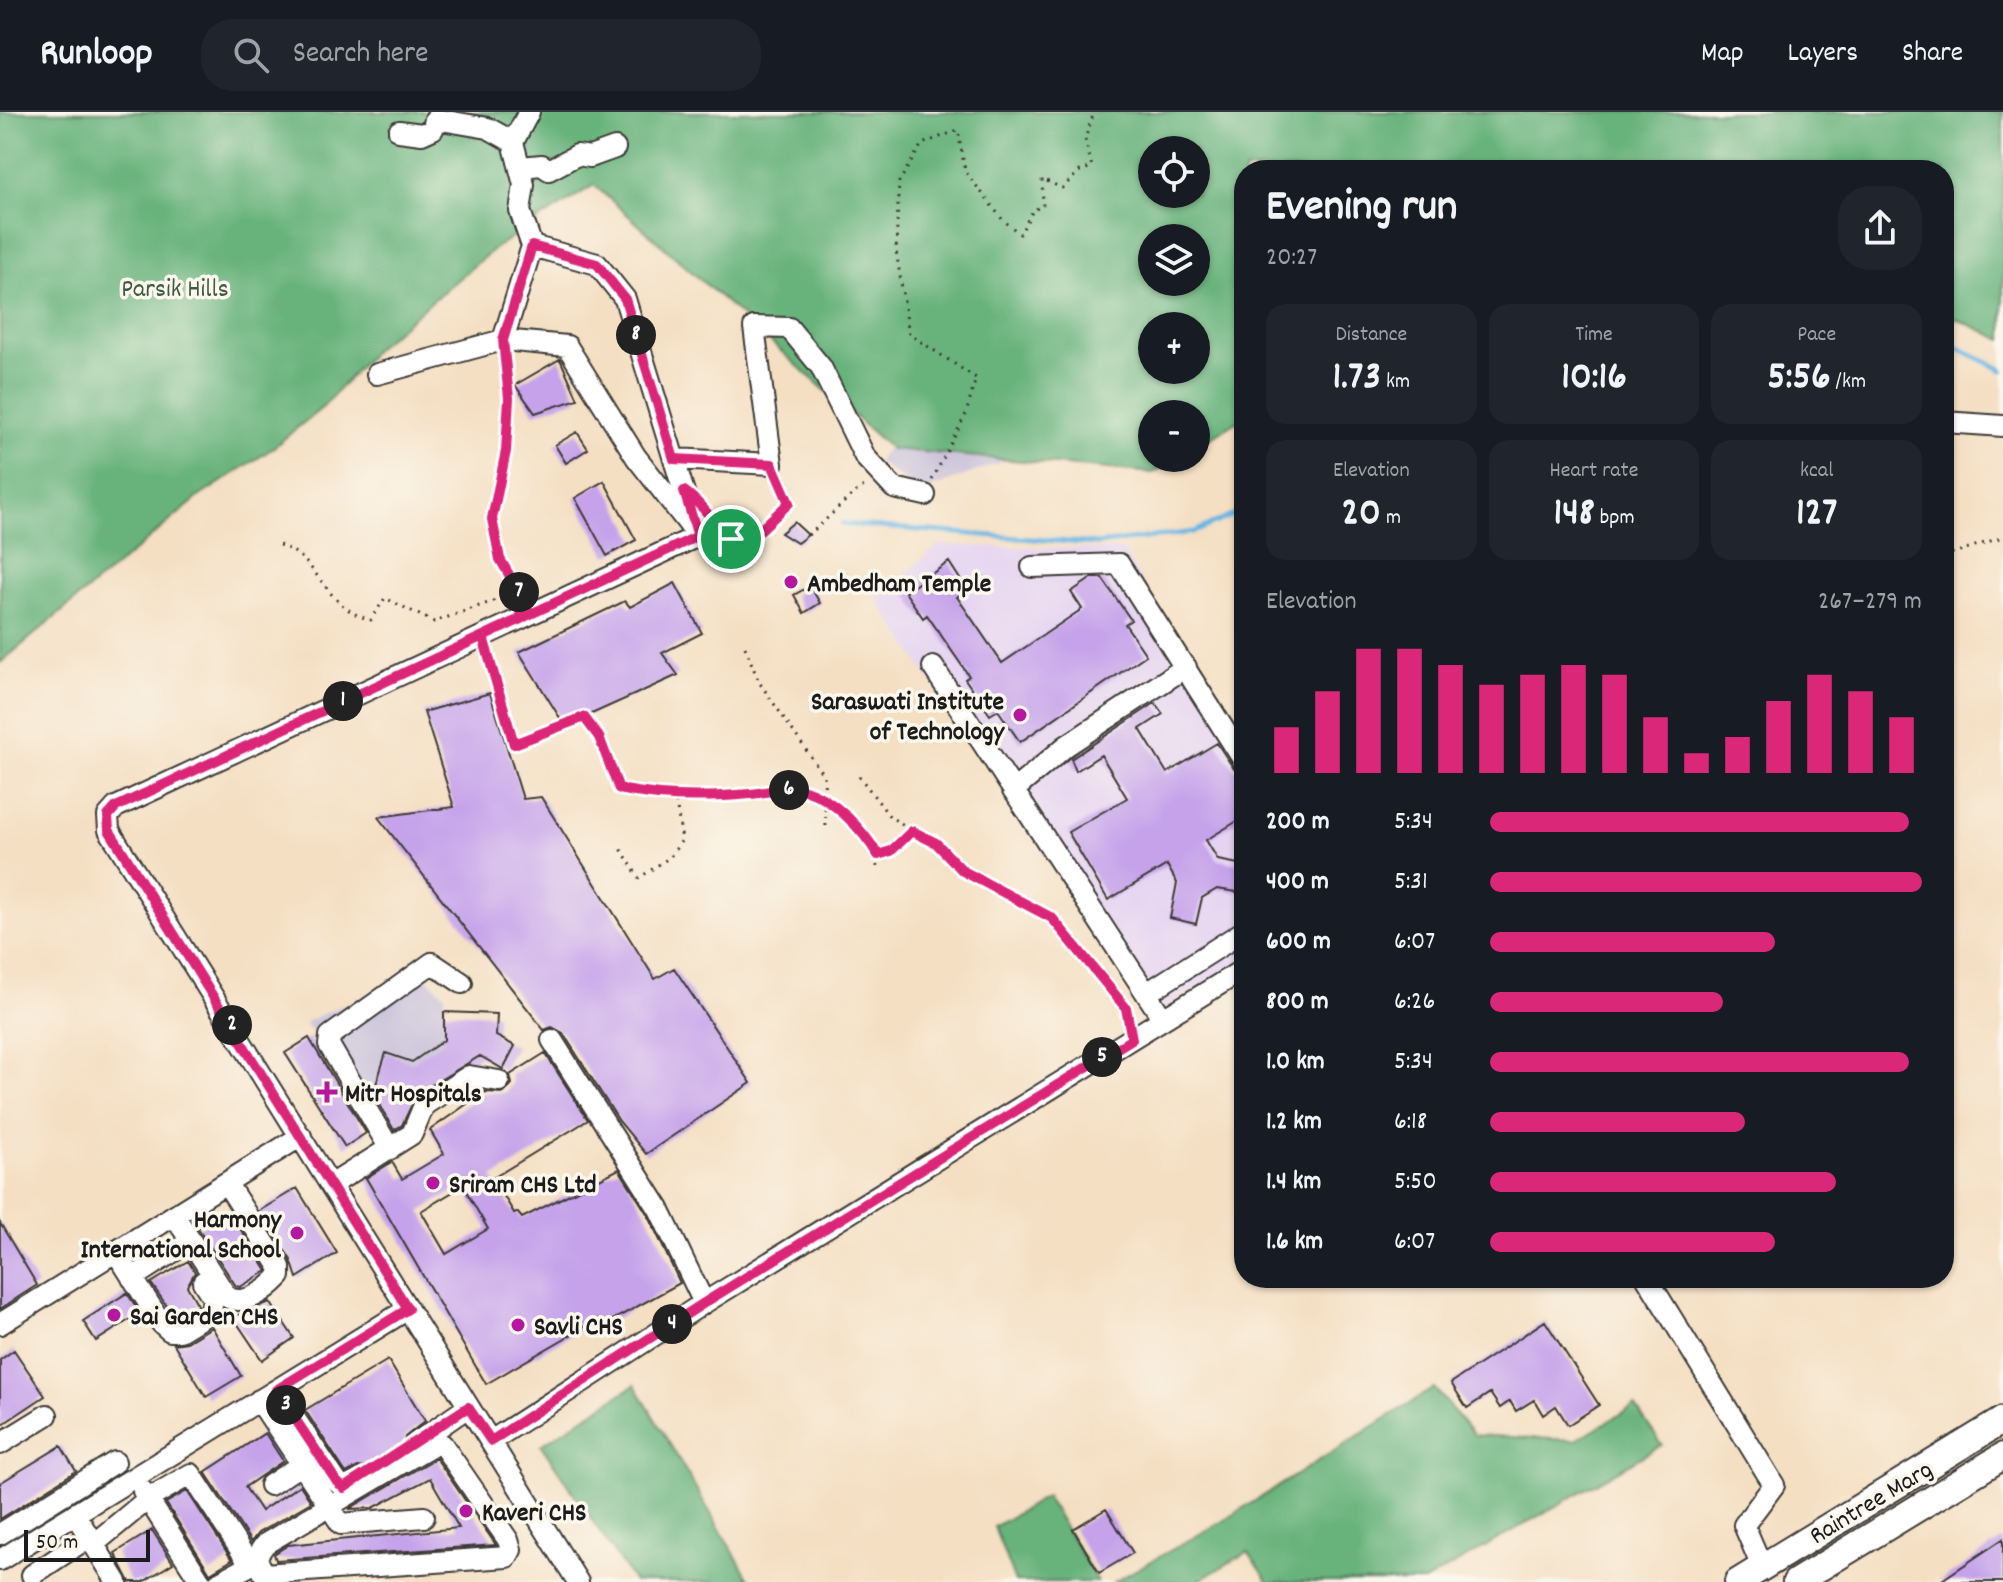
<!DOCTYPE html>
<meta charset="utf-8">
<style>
:root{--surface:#171b24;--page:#20242c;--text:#f1f3f6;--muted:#9ea1a6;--line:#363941;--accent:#db2777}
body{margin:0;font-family:Dekko,sans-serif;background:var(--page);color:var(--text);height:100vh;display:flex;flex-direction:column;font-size:30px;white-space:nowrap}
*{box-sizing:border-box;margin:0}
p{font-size:26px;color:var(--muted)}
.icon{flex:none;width:44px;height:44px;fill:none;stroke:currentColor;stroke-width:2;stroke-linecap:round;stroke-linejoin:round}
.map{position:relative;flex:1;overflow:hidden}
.panel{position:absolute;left:1234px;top:48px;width:720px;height:1128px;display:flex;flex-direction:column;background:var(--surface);border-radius:32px;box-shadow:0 2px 6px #0004}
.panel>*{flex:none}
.controls{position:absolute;left:1138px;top:24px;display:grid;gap:16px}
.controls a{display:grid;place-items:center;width:72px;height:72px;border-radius:50%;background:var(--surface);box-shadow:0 2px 6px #0004;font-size:40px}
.scale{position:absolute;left:24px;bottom:20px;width:126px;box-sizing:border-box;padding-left:8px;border:4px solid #1c1c1c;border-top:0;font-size:22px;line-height:28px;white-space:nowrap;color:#1c1c1c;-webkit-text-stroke:6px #fbf7ec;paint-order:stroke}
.pin{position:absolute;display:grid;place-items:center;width:68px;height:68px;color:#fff;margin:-34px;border:4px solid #fff;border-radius:50%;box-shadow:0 2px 8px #0007}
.km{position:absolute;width:40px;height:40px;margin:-20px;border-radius:50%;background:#222;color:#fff;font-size:22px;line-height:40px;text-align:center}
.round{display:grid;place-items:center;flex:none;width:84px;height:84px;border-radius:32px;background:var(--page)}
.overview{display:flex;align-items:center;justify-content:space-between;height:136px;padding:0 32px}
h1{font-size:44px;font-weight:800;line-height:60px}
.metrics{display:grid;grid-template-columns:repeat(3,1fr);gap:12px;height:136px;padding:8px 32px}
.metrics div{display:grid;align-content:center;border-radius:20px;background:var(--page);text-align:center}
.metrics b{font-size:40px;font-weight:800}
.metrics small{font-size:22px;font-weight:400}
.metrics p{font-size:22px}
.chart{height:224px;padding:16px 32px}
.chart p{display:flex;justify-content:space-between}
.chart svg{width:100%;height:144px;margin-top:8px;stroke:var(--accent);stroke-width:6}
ul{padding:0 32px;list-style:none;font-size:26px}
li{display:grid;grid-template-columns:128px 96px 1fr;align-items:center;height:60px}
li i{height:20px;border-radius:10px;background:var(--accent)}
header{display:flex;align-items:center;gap:48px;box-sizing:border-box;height:112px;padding:0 40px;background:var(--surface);border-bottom:2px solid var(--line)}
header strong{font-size:38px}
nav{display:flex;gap:44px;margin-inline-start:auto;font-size:28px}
.search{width:560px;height:72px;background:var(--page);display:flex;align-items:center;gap:20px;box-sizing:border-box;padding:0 28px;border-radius:32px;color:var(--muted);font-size:30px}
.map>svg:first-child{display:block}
.built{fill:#e5d3f1}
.industrial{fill:#c7c0d9}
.forest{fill:#67b27b;stroke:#42674c;stroke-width:2;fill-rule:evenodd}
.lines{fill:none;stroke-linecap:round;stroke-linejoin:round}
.stream{stroke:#67b6e2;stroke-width:5}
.building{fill:#c5a2ea;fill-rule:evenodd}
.minor-casing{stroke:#3c3935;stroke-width:24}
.major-casing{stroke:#3c3935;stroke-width:30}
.path{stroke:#3c3935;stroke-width:3;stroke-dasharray:2 6;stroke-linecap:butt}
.minor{stroke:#fff;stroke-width:20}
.major{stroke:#fff;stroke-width:26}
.route-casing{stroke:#fff;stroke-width:16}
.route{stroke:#db2777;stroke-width:10}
.poi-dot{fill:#b5179e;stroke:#fbf7ec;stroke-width:3}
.labels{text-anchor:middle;stroke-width:7;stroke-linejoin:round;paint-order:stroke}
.park-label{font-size:26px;fill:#3f5b45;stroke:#fbf7ec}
.poi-label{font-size:26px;font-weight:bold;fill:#1c1c1c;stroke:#fbf7ec;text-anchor:start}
.street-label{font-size:26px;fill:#1c1c1c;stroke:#fbf7ec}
</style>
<header>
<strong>Runloop</strong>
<div class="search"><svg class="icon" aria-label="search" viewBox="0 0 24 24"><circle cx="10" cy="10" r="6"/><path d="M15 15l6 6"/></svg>Search here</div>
<nav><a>Map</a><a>Layers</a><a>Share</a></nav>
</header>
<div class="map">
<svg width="2003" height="1470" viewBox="0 0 2003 1470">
<rect width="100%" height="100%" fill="#fbf7ec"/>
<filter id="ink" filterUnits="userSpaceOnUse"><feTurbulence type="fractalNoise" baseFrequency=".0125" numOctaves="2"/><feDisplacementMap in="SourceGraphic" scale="16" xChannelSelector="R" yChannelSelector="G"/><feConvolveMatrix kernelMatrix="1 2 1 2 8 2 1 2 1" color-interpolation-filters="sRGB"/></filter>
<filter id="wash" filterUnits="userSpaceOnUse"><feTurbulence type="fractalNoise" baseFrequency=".006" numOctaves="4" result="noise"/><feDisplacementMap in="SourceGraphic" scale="32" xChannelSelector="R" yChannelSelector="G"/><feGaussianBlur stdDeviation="1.8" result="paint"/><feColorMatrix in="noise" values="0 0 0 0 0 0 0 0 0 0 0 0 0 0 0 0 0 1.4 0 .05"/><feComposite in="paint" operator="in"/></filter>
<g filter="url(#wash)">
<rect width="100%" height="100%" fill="#f4dfc3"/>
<path class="built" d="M 938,433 L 1123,438 L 1244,640 L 1244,847 L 1153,904 L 877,487 Z"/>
<path class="industrial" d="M 917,288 L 1011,346 L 922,380 L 878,350 Z
M 420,859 L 445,883 L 444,928 L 412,950 L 386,942 L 369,993 L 305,910 Z"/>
<path class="forest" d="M 0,0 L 2003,0 L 2003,228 L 1944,201 L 1944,58 L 1244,58 L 1244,305 L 1196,335 L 1196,302 L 1152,302 L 1152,346 L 1178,346 L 1153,361 L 891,337 L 594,73 L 495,136 L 376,236 L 323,295 L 270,338 L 200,384 L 0,551 ZM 1152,38 L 1196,38 L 1196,82 L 1152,82 ZM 1152,126 L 1196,126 L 1196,170 L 1152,170 ZM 1152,214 L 1196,214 L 1196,258 L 1152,258 Z
M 635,1273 L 751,1470 L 634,1470 L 541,1333 Z
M 1434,1276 L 1474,1323 L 1575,1328 L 1635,1294 L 1662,1333 L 1424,1470 L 1269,1470 L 1248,1440 L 1196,1470 L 1114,1470 L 1223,1409 Z
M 1046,1384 L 1098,1470 L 1015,1470 L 994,1415 Z"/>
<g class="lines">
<path class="stream" d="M 1944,229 L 2003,258
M 842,412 L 1097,432 L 1194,420 L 1244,398"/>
</g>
<g id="blocks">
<path class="building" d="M 560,247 L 578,287 L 535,301 L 515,273 Z
M 577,320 L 588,337 L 566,351 L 555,333 Z
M 604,369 L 636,428 L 607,444 L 575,386 Z
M 794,410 L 808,423 L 797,431 L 781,421 Z
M 949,450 L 967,478 L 957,485 L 1002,551 L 1082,497 L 1071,480 L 1092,466 L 1102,466 L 1131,508 L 1125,512 L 1146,543 L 1020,630 L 998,598 L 990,603 L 965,567 L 969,564 L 927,503 L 923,506 L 905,480 Z
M 675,471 L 702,521 L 662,541 L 678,563 L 565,614 L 519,540 L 625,489 L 630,495 Z
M 810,474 L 820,491 L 804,501 L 794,483 Z
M 490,581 L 523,687 L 541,685 L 655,867 L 674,856 L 751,971 L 646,1042 L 619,1009 L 563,921 L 552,915 L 544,918 L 378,705 L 454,695 L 424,600 Z
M 1155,591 L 1163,602 L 1140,617 L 1167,661 L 1217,631 L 1234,657 L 1244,662 L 1244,705 L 1206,728 L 1218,748 L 1244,753 L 1244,781 L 1217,777 L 1202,786 L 1196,812 L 1170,806 L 1177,771 L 1167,753 L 1108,788 L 1068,720 L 1127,686 L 1101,643 L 1076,659 L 1071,647 Z
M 444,900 L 497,902 L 496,924 L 515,934 L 503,957 L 480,944 L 417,982 L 402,1013 L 394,1018 L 373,982 L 386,941 L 412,950 L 444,928 Z
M 309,926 L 366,1021 L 345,1035 L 285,941 Z
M 545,941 L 588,1008 L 493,1066 L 514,1101 L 517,1100 L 522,1106 L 619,1057 L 648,1103 L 680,1171 L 602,1214 L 598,1207 L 486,1272 L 366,1066 L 392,1050 L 402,1067 L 444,1042 L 430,1018 L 484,980 L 504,981 L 512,972 L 510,963 ZM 463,1074 L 488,1117 L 446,1142 L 421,1099 Z
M 297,1076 L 337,1141 L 297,1166 L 291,1148 L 259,1099 Z
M 229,1099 L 267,1159 L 240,1175 L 236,1174 L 198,1116 Z
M 0,1111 L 37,1173 L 0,1197 Z
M 188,1149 L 195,1160 L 187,1174 L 198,1193 L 175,1206 L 151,1171 Z
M 127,1181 L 140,1201 L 96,1229 L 83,1209 Z
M 270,1190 L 294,1226 L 262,1248 L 233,1205 Z
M 1545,1209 L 1599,1293 L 1568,1313 L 1556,1294 L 1543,1303 L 1534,1288 L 1516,1299 L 1510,1289 L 1500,1296 L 1490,1281 L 1467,1296 L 1451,1271 Z
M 212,1215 L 241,1264 L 206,1285 L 174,1232 L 187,1230 Z
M 14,1238 L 45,1284 L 0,1314 L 0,1248 Z
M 388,1248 L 425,1309 L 405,1325 L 404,1335 L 369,1356 L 358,1355 L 346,1361 L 305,1298 Z
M 265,1321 L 283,1349 L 245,1375 L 261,1399 L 300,1373 L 311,1390 L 258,1421 L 251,1430 L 205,1360 Z
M 61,1334 L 76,1359 L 0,1407 L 0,1371 Z
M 436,1346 L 496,1433 L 276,1448 L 274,1442 L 288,1433 L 459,1416 L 430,1366 L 373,1396 L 349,1397 Z
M 187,1379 L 232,1448 L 210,1461 L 166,1391 Z
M 1106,1397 L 1133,1441 L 1099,1461 L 1073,1417 Z
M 152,1418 L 173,1451 L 143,1470 L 130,1470 L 115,1441 Z
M 2003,1427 L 2003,1470 L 1939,1470 Z"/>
</g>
</g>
<g filter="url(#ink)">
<use href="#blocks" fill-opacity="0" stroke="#3c3935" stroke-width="2"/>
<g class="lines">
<defs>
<path id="minor" d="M 399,19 L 422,22 L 433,17 L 435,7 L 488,16 L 513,30 L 524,73 L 520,99 L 532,134 L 503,228 L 567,234 L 636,345 L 698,424
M 513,30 L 529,0
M 520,55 L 542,53 L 549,58 L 577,43 L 590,45 L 615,36
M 532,134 L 597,152 L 625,187 L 694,413
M 377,262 L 503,228
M 1944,310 L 2003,314
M 674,347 L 772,352 L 754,215 L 789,216 L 821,255 L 865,345 L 894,376 L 925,383
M 1032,455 L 1119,452 L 1244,649
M 933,555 L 1163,907
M 1013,679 L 1066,634 L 1186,555
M 1147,881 L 1244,819
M 552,928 L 659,1097 L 704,1191
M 390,1037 L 329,933 L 330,924 L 432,851 L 462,871
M 331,1073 L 412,1022 L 424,993 L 469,964 L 499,969
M 174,1103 L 227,1185 C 245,1195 267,1178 280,1164 L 280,1155 L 227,1072
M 116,1140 L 162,1212 L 170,1219 L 180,1219 L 211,1200 L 213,1186 L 203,1170
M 132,1166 L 179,1136
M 1647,1166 L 1774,1373 L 1744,1413 L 1762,1455
M 0,1212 L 301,1024
M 276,1278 L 337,1370 L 344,1376 L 363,1367
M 259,1288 L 341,1412 L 424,1405
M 491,1329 L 704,1191 L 1244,857
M 416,1331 L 468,1295
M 436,1331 L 442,1332 L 508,1428 L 511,1438 L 507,1445 L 264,1462 L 256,1445 L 265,1432 Z
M 0,1332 L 47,1303
M 270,1373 L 302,1352
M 143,1379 L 201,1470
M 75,1402 L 117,1470
M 0,1422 L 115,1350
M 95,1431 L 148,1387 L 191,1362 L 247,1448 L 247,1455 L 219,1470
M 0,1448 L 408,1197
M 32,1463 L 80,1431
M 578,1470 L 109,718 L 108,704 L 116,695 L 698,424"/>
<path id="major" d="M 1738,1470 L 2003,1308
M 1796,1470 L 2003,1344"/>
</defs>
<use href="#minor" class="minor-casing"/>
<use href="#major" class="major-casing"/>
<path class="path" d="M 504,246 L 509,286 L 506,339 L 492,407 L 500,447 L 519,487
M 932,368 L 966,302 L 976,266 L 909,222 L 896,138 L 899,70 L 922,32 L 958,18 L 965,59 L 1002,107 L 1020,122 L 1033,98 L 1043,94 L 1042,67 L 1062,76 L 1080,59 L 1092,55 L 1085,27 L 1094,0
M 713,410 L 731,427 L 756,422 L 789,391 L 779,368
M 808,423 C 830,406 844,387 867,372
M 279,433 C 320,445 322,495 371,508 L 385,486 L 434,510 L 519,480
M 1944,444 L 2003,425
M 745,535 L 759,570 L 824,664 L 826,716
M 488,542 L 514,632 L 584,605 L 599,625 L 619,677 L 675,684 L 682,728 L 670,745 L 639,766 L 620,735
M 859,664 L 890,705 L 936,731 L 963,759 L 1052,806 L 1126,896 L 1128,907
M 675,684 L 747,682 L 802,676 L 825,687 L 867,725 L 878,743
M 877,755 L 878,743 L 891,739 L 912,719"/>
<use href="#minor" class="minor"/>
<use href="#major" class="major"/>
</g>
</g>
<g class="lines" filter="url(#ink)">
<defs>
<path id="route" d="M 731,427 C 713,411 703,392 684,379 L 698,424 C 504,515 310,605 116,695 L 108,704 L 109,718 L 408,1197 L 276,1278 L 337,1370 L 344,1376 L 468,1295 L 491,1329 L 704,1191 L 1132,927 L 1126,896 L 1052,806 L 963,759 L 936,731 L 912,719 L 891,739 L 878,743 C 863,718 834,687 805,678 C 790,673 766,681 750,682 C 707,686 661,686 619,677 L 599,625 L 584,605 L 514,632 L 483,525 L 521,507 L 519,480 L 500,447 L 492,407 L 506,339 L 509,286 L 503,228 L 532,134 L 597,152 L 625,187 L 674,347 L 772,352 L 789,391 L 756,422 L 731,427"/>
</defs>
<use href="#route" class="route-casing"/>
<use href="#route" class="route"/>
</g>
<g class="poi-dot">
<circle cx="791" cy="470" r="8"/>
<circle cx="1020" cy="603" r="8"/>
<path d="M323 968h8v8h8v8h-8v8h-8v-8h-8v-8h8z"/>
<circle cx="433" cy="1071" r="8"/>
<circle cx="297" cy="1121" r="8"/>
<circle cx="114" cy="1203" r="8"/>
<circle cx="518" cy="1213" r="8"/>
<circle cx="466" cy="1399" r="8"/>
</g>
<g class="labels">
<g class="park-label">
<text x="175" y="184">Parsik Hills</text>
</g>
<g class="poi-label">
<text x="807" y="479">Ambedham Temple</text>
<text x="1004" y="597" text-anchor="end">Saraswati Institute<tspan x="1004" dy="30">of Technology</tspan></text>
<text x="345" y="989">Mitr Hospitals</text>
<text x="449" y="1080">Sriram CHS Ltd</text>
<text x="281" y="1115" text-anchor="end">Harmony<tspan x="281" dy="30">International School</tspan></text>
<text x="130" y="1212">Sai Garden CHS</text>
<text x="534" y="1222">Savli CHS</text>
<text x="482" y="1408">Kaveri CHS</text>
</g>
<g class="street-label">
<text transform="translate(1870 1389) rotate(-31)" y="9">Raintree Marg</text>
</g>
</g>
</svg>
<div class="controls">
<a><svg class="icon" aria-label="locate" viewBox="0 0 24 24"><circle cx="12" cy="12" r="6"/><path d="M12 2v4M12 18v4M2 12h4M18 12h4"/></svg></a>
<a><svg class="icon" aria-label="layers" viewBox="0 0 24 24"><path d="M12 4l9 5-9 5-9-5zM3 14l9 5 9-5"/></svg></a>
<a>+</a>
<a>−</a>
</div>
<div class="scale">50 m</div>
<div class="pin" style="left:731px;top:427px;background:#1e9e55"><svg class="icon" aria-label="arrive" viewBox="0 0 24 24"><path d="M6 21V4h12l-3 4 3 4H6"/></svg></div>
<b class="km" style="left:343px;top:589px">1</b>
<b class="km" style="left:232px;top:913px">2</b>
<b class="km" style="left:286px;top:1293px">3</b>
<b class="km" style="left:672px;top:1212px">4</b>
<b class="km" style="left:1102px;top:945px">5</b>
<b class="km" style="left:789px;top:678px">6</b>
<b class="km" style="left:519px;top:480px">7</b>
<b class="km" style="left:636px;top:223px">8</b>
<section class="panel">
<div class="overview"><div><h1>Evening run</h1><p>20:27</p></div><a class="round"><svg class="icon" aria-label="share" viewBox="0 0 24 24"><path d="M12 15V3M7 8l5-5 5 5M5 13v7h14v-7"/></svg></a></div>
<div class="metrics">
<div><p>Distance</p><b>1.73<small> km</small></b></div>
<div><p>Time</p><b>10:16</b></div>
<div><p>Pace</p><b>5:56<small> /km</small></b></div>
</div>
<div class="metrics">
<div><p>Elevation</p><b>20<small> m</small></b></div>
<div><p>Heart rate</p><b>148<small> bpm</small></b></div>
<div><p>kcal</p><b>127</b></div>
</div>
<div class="chart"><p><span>Elevation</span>267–279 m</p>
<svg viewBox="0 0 160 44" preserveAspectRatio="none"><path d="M5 44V30M15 44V19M25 44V6M35 44V6M45 44V11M55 44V17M65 44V14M75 44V11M85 44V14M95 44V27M105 44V38M115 44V33M125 44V22M135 44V14M145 44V19M155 44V27"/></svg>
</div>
<ul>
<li><b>200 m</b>5:34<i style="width:97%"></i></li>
<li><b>400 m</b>5:31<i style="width:100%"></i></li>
<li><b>600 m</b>6:07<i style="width:66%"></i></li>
<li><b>800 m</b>6:26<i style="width:54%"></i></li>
<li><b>1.0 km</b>5:34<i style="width:97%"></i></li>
<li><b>1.2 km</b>6:18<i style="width:59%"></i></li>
<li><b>1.4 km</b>5:50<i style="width:80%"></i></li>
<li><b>1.6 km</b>6:07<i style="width:66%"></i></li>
</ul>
</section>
</div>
